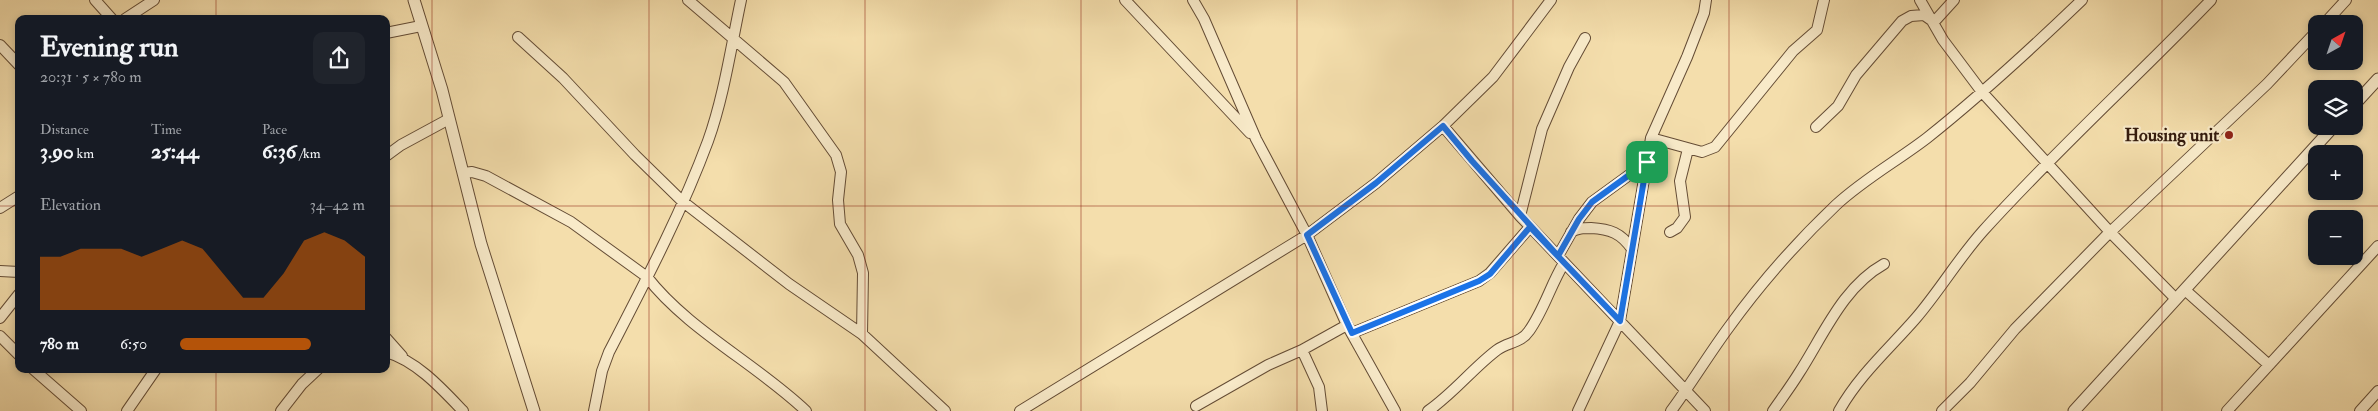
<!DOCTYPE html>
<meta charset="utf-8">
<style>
:root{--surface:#171b24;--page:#20242c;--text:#f1f3f6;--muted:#9ea1a6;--accent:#b45309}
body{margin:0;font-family:"IM FELL Double Pica",serif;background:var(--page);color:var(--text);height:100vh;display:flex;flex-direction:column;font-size:19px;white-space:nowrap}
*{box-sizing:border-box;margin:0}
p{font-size:16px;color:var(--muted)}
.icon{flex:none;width:28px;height:28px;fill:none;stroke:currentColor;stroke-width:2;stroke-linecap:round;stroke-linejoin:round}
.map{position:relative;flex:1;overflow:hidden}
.drawer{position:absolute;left:15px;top:15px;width:375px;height:358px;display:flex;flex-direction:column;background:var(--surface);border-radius:10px;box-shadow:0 2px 8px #0003}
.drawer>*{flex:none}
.needle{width:32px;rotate:40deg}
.controls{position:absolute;left:2308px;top:15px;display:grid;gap:10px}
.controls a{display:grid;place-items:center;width:55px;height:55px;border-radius:10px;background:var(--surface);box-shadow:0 2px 8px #0003;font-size:25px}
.pin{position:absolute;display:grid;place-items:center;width:42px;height:42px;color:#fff;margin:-21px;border-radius:10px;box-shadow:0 2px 8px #0006}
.round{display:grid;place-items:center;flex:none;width:52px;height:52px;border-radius:10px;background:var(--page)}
.headline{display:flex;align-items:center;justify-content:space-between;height:85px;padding:0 25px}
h1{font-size:28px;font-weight:800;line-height:38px}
.metrics{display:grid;grid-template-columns:repeat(3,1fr);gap:8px;height:85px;padding:5px 25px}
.metrics div{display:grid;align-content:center}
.metrics b{font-size:21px;font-weight:800}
.metrics small{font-size:14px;font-weight:400}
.metrics p{font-size:14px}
.chart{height:140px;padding:10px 25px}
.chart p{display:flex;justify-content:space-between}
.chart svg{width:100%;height:90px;margin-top:5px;fill:var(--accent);opacity:.7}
ul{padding:0 25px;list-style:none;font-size:16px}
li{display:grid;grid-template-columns:80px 60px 1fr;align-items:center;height:38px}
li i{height:12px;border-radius:6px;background:var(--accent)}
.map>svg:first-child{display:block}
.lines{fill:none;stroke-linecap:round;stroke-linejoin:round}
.minor-casing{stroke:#644c35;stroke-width:12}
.tertiary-casing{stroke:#644c35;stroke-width:13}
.minor{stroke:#f8eac9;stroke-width:10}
.tertiary{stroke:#f8eac9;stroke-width:11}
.route-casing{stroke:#fff;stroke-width:10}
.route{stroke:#1a73e8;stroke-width:6}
.grid{fill:none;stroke:#8f2418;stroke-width:1;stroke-opacity:0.55}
.poi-dot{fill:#8f2418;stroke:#f8eac9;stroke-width:2}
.labels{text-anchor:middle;stroke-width:4.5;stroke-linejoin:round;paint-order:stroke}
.poi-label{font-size:18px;font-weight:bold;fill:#341b0d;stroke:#f8eac9;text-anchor:end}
</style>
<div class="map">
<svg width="2378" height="411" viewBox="0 0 2378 411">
<rect width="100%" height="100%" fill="#f4deac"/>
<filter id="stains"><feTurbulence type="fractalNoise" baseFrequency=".004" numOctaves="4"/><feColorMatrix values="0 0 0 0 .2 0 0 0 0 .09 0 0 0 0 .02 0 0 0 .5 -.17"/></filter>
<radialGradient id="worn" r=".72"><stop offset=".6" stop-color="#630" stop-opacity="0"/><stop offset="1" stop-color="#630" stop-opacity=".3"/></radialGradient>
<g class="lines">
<defs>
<path id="minor" d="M 95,0 L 112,19
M 688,0 L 784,82 L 836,155 L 841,172 L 838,200 L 840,224 L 858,255 L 863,273 L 862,334
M 1125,0 L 1250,133
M 1193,0 L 1204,19 L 1256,139 L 1307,235 L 1347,325 L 1395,411
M 1920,0 L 1943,40 L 1982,92 L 2110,232 L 2175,298
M 125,19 L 154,0
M 2324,24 L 2346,0
M 386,33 L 421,26
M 518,37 L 563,78 L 635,155 L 682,201 L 789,284 L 862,334 L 945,411
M 0,45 L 19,65
M 1443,126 L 1520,216 L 1705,411
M 1816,127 L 1838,106 L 1856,75 L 1902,21 L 1911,16 L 1924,15 L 1934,22 L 1954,0
M 1651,138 L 1702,152 L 1715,147 L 1793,51 L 1817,30 L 1824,0
M 386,156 L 401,145 L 449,119
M 463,173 L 472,172 L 486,176 L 571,222 L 647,277 C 687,329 758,365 806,411
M 0,208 L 19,196
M 1520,216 L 1542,129 L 1569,67 L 1585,38
M 1571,232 C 1578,228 1583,228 1591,228 C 1610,229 1621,233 1632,249
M 1670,232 L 1677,228 L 1685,217 L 1680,181 L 1688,149
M 1558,256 L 1579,219 L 1592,202 L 1647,162
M 0,271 L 19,272
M 2185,290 L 2269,365
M 0,318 L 19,294
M 1352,333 L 1479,281 L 1490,273 L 1530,227
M 0,336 L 19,355
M 386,338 L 402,356
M 1302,350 L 1319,387 L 1322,411
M 386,352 C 417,361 442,389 463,411
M 33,369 L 81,411
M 1196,406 L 1268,365 L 1302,350 L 1347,325
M 127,411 L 156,369
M 281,411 L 302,384 L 318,369
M 594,411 L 602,371 L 609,352 C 644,284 681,214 708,141 C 724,96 731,47 741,0
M 1020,411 L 1307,235 L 1376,183 L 1443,126 L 1493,77 L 1551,0
M 1428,411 C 1454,393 1473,368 1497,350 C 1508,342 1521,343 1529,331 C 1544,310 1551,284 1564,263
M 1578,411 L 1620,321 L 1651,138 L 1687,57 L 1704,13 L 1706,0
M 1671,411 C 1691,384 1709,354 1729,327 C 1760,284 1797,242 1836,205 C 1864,179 1897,161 1927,138 C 1981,95 2032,48 2082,0
M 1773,411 C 1782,398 1791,386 1799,373 C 1824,334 1843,287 1884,264
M 1839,411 C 1859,375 1890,348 1916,318 C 1940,290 1958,259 1983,231 C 2055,151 2136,78 2211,0
M 1942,411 L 1970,383 L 2015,329 L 2106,236 L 2267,84 L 2316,32
M 2227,411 L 2378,246
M 2360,411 L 2378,391"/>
<path id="tertiary" d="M 414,0 L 442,90 L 481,244 L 534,411
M 2354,105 L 2378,79
M 2074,411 L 2334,126"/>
</defs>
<use href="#minor" class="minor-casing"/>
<use href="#tertiary" class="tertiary-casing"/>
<use href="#minor" class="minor"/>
<use href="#tertiary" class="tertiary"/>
</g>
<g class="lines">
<defs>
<path id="route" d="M 1647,162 L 1592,202 L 1579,219 L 1558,256 L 1472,161 L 1443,126 L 1376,183 L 1307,235 L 1352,333 L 1479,281 L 1490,274 L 1530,227 L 1620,321 L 1647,162"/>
</defs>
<use href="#route" class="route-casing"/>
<use href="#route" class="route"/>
</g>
<path class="grid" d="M 216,0 L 216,19M 432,0 L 432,411M 649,0 L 649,411M 865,0 L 865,411M 1081,0 L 1081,411M 1297,0 L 1297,411M 1513,0 L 1513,411M 1729,0 L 1729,411M 1946,0 L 1946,411M 2162,0 L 2162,411M 0,206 L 19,206M 386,206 L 2378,206M 216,369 L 216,411"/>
<circle class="poi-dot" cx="2229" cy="135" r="5"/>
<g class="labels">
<g class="poi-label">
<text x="2219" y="141">Housing unit</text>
</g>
</g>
<rect width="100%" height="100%" filter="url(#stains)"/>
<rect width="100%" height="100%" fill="url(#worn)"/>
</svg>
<div class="controls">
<a><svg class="needle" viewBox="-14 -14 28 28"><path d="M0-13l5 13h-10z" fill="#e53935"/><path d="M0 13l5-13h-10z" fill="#9ea1a6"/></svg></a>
<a><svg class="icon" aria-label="layers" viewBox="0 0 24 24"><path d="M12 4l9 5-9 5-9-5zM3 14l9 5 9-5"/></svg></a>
<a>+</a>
<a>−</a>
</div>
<div class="pin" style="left:1647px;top:162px;background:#1e9e55"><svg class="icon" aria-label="arrive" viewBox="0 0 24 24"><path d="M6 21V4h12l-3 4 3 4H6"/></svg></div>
<section class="drawer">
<div class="headline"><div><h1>Evening run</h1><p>20:31 · 5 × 780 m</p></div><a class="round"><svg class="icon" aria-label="share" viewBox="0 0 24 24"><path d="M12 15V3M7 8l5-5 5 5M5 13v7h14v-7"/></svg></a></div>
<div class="metrics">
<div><p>Distance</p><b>3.90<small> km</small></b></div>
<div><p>Time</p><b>25:44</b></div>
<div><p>Pace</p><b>6:36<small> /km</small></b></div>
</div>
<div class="chart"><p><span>Elevation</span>34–42 m</p>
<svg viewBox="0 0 160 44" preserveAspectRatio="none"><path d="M0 44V18L10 18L20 14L30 14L40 14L50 18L60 14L70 10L80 14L90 26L100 38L110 38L120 26L130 10L140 6L150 10L160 18V44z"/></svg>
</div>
<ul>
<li><b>780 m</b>6:50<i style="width:71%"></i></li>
</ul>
</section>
</div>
